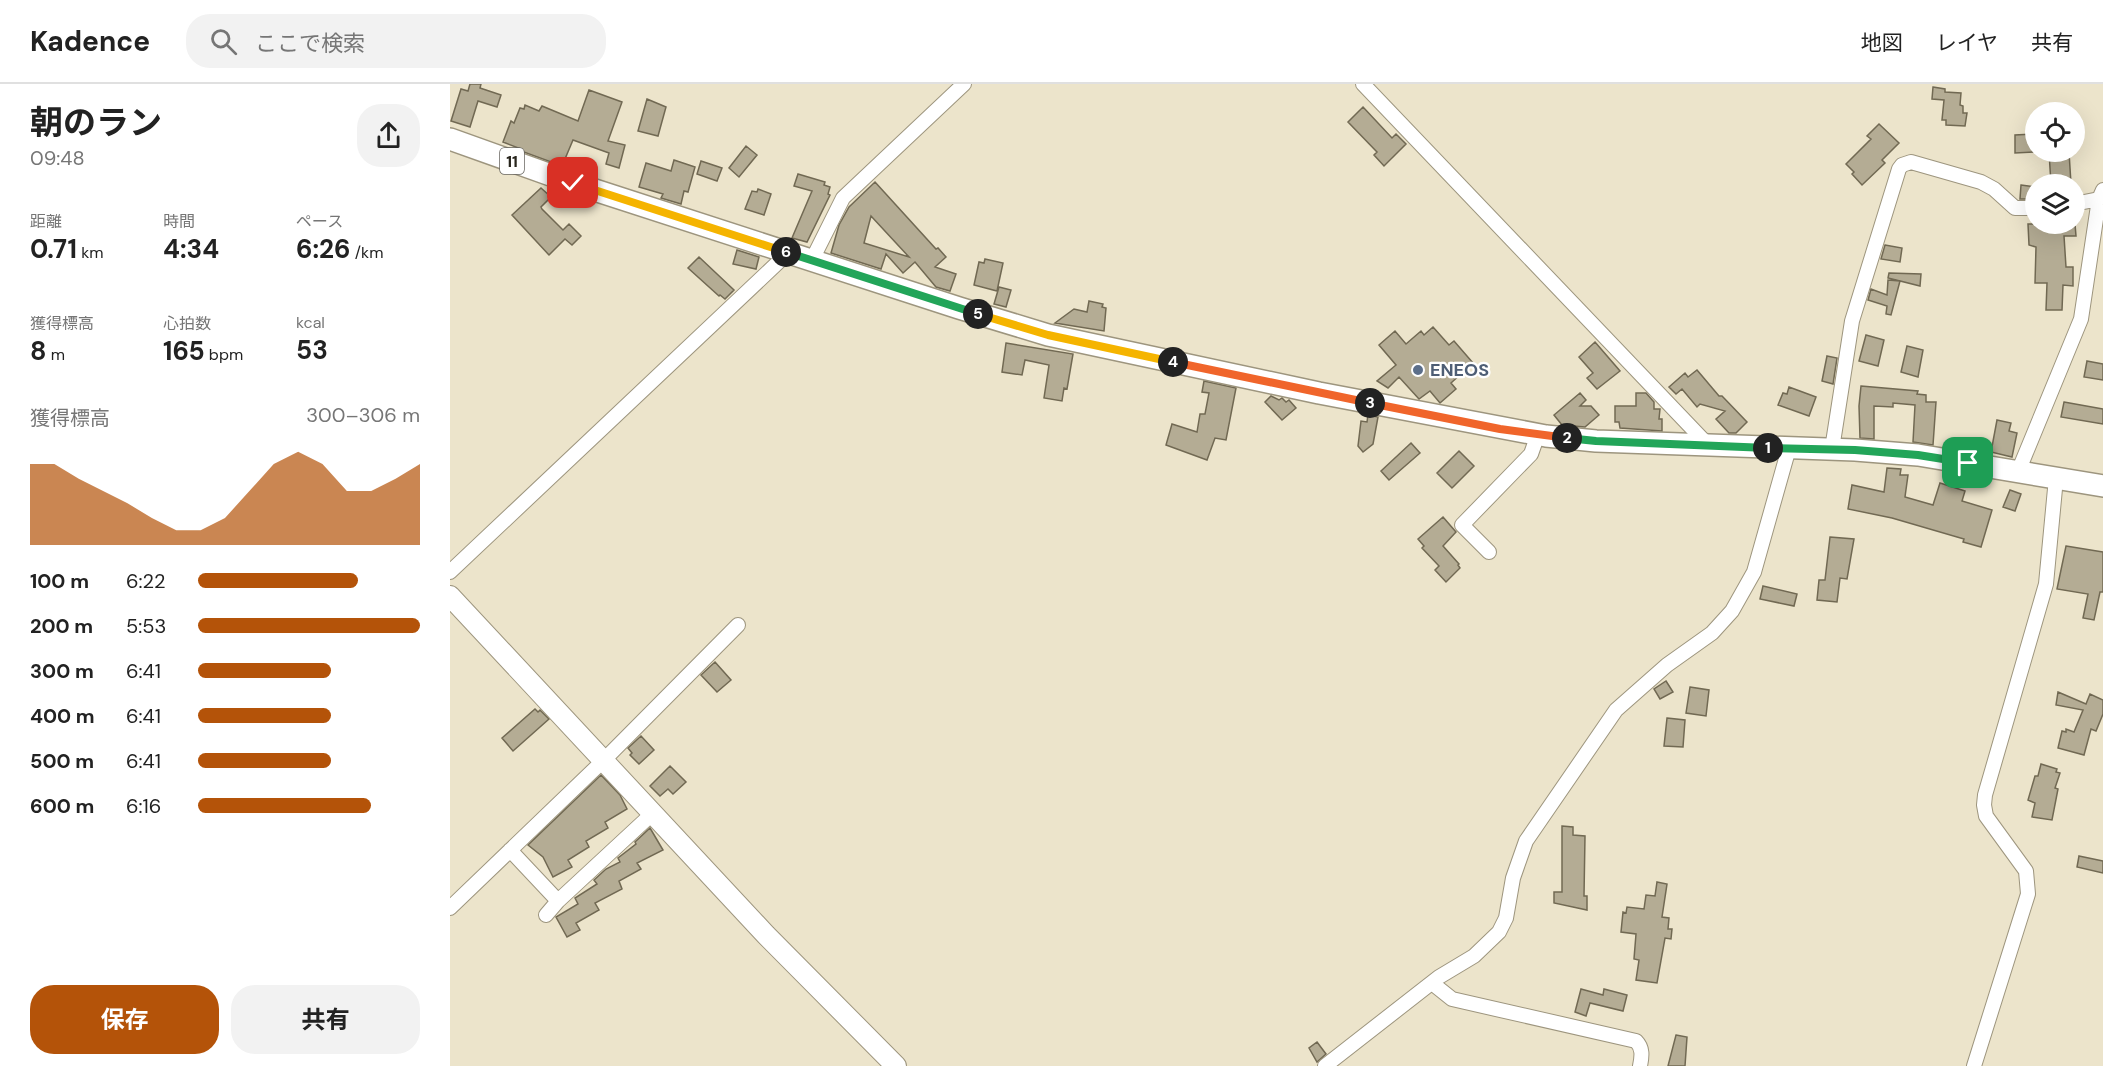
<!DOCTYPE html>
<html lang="ja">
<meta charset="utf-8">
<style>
:root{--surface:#fff;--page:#f2f2f2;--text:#222;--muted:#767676;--line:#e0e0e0;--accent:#b45309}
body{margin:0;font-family:"DM Sans","Noto Sans JP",sans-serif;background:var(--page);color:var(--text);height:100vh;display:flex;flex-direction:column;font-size:22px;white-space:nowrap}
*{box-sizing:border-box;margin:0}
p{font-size:20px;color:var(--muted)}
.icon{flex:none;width:33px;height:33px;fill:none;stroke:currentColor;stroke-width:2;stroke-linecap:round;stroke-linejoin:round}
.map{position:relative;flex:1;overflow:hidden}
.drawer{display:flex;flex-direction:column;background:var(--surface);width:450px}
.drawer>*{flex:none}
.controls{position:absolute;left:1575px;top:18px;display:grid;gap:12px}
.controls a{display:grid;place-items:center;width:60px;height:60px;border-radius:50%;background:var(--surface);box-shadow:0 6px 24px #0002;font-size:30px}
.pin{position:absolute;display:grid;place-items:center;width:51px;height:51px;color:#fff;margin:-26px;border-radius:12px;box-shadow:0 3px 9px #0006}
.km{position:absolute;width:30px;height:30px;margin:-15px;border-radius:50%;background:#222;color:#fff;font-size:16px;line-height:30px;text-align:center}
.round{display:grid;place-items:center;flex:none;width:63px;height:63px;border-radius:24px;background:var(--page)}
.head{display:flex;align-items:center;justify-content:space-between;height:102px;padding:0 30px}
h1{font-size:33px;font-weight:700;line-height:45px}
.stats{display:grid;grid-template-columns:repeat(3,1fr);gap:9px;height:102px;padding:6px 30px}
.stats div{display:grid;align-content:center}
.stats b{font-size:26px;font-weight:700}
.stats small{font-size:16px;font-weight:400}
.stats p{font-size:16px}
.chart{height:168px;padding:12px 30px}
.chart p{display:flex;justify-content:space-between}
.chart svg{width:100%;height:108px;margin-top:6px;fill:var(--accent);opacity:.7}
.primary-button{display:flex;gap:12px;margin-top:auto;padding:12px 30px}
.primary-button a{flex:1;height:69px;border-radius:24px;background:var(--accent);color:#fff;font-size:24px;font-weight:700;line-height:69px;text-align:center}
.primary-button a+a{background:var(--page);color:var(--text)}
ul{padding:0 30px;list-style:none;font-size:20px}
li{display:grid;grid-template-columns:96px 72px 1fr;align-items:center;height:45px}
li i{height:15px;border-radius:8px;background:var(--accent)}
header{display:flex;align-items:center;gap:36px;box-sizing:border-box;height:84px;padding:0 30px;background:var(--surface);border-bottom:2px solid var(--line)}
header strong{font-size:28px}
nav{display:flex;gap:33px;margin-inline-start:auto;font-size:21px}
.search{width:420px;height:54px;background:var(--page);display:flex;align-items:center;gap:15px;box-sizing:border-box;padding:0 21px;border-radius:24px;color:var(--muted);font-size:22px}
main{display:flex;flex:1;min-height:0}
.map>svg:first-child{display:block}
.building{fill:#b4ac94;stroke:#716953;stroke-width:1.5;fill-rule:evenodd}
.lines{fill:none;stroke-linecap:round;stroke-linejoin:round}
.street-casing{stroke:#9d957e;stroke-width:16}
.secondary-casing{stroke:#9d957e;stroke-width:22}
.primary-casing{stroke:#9d957e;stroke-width:24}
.street{stroke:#fff;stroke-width:14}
.secondary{stroke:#fff;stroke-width:20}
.primary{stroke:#fff;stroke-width:21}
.split-1-casing{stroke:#fff;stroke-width:12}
.split-2-casing{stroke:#fff;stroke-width:12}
.split-3-casing{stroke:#fff;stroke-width:12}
.split-4-casing{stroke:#fff;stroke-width:12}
.split-5-casing{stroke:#fff;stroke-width:12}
.split-6-casing{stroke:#fff;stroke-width:12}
.split-7-casing{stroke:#fff;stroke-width:12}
.split-1{stroke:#22a559;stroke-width:8}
.split-2{stroke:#22a559;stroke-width:8}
.split-3{stroke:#f0652b;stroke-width:8}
.split-4{stroke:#f0652b;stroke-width:8}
.split-5{stroke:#f5b400;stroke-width:8}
.split-6{stroke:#22a559;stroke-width:8}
.split-7{stroke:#f5b400;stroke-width:8}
.service-dot{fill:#5c6f8a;stroke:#fff;stroke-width:2}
.labels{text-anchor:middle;stroke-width:4.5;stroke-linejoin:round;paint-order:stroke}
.shield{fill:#fff;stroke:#686660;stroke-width:1.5}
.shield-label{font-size:16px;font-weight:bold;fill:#28251c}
.service-label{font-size:18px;font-weight:bold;fill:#4e5e75;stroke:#fff;text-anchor:start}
</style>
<header>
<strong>Kadence</strong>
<div class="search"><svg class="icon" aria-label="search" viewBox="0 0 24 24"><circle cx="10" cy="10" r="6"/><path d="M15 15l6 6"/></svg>ここで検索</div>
<nav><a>地図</a><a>レイヤ</a><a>共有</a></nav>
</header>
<main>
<section class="drawer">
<div class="head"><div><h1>朝のラン</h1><p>09:48</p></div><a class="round"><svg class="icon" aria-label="share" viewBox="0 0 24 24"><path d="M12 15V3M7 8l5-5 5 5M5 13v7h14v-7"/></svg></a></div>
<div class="stats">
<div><p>距離</p><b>0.71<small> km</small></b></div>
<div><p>時間</p><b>4:34</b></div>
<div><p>ペース</p><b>6:26<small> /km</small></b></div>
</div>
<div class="stats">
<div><p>獲得標高</p><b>8<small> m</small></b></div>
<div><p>心拍数</p><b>165<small> bpm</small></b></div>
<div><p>kcal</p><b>53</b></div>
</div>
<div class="chart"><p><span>獲得標高</span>300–306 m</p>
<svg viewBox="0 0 160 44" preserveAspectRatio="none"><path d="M0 44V11L10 11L20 17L30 22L40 27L50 33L60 38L70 38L80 33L90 22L100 11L110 6L120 11L130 22L140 22L150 17L160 11V44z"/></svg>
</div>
<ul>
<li><b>100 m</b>6:22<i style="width:72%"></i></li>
<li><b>200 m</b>5:53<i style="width:100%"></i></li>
<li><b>300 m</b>6:41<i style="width:60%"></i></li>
<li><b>400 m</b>6:41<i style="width:60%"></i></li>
<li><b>500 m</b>6:41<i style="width:60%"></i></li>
<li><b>600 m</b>6:16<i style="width:78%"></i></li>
</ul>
<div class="primary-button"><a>保存</a><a>共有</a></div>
</section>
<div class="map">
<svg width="1653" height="982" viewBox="0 0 1653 982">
<rect width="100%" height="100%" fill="#ece4cb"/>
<path class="building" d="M 20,0 L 31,0 L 30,4 L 51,11 L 47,23 L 28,17 L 20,43 L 1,37 L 11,5 L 18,7 Z
M 1483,3 L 1495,5 L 1495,8 L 1511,9 L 1510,21 L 1513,22 L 1513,29 L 1517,29 L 1515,42 L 1496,41 L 1496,36 L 1492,36 L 1494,16 L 1482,15 Z
M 139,6 L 172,18 L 158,57 L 175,61 L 169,84 L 156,80 L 159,69 L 123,56 L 112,82 L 71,67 L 71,65 L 53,58 L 61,37 L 64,39 L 70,24 L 74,25 L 75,21 L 89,27 L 92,22 L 128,37 Z
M 197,15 L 216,23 L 208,52 L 188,47 Z
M 913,23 L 942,54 L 946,50 L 956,60 L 934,82 L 924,71 L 927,68 L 898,38 Z
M 1429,40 L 1449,59 L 1432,76 L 1435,79 L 1412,101 L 1402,90 L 1404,88 L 1396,80 L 1421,55 L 1417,52 Z
M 1586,50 L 1586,68 L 1565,69 L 1565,51 Z
M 296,62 L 307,71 L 289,93 L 279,84 Z
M 1599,68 L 1619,68 L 1621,100 L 1601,100 Z
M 224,76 L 245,83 L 238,108 L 234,107 L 231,120 L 211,114 L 213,110 L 189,103 L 196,79 L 221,87 Z
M 251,77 L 272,84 L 267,97 L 247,90 Z
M 348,90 L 375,98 L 374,101 L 380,103 L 378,110 L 380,111 L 357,158 L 342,154 L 362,107 L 344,102 Z
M 425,98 L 486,165 L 488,164 L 496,173 L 485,183 L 506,190 L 500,207 L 486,203 L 465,178 L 453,189 L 436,170 L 431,185 L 381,169 L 389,141 L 399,123 ZM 421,132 L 459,173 L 414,159 Z
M 1571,101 L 1586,103 L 1585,115 L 1570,115 Z
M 91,104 L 101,113 L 91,123 L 92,125 L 113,146 L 119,140 L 131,152 L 122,161 L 115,155 L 99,171 L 62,131 Z
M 308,105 L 321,110 L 314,131 L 295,125 L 302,107 L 307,108 Z
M 1578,140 L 1625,140 L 1626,152 L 1614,152 L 1616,183 L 1623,183 L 1623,202 L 1613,201 L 1612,226 L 1596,226 L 1597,199 L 1585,199 L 1586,163 L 1579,161 Z
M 1435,161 L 1452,164 L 1450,178 L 1431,175 Z
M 287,166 L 309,173 L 306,185 L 283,180 Z
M 249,173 L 284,206 L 275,215 L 270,211 L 269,212 L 238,184 Z
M 535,175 L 553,179 L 547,207 L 524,201 L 529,178 L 534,179 Z
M 1439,189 L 1471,190 L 1470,202 L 1450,197 L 1441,231 L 1436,230 L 1437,222 L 1418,216 L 1421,205 L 1437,211 L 1438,196 L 1450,197 L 1438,194 Z
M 549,203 L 561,206 L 556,223 L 544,220 Z
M 639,217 L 653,220 L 652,223 L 656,224 L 654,247 L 605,239 L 624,225 L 637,228 Z
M 983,243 L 999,261 L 1004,257 L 1023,279 L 1001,299 L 1006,305 L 990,319 L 980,307 L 969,315 L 949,293 L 938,304 L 927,297 L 946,281 L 929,261 L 945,247 L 956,260 L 971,247 L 974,251 Z
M 1416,251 L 1434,256 L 1428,282 L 1409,277 Z
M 1145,258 L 1170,287 L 1147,305 L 1137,294 L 1143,289 L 1129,273 Z
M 556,259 L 623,270 L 617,305 L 614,304 L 612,317 L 594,314 L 599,281 L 575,276 L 572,291 L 552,288 Z
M 1457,262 L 1473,266 L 1468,293 L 1451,288 Z
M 1377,272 L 1387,274 L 1383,300 L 1372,297 Z
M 1637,277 L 1653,280 L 1653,296 L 1634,293 Z
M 1247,286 L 1269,312 L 1272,312 L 1297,338 L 1286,349 L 1279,349 L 1266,335 L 1275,327 L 1250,320 L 1247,323 L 1232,305 L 1226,310 L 1219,303 L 1235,289 L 1238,293 Z
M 754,297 L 786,304 L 776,356 L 765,354 L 757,376 L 716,361 L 722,340 L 747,348 L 750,330 L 755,330 L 759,309 L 752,308 Z
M 1411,302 L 1468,307 L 1467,310 L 1476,311 L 1476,318 L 1486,318 L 1483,361 L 1463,358 L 1465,321 L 1443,319 L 1443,323 L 1424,322 L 1424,355 L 1410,354 L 1409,322 Z
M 1339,303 L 1366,313 L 1359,332 L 1328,321 L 1333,309 L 1337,310 Z
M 1130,309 L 1136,316 L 1130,322 L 1141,322 L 1149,331 L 1135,343 L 1112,341 L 1104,331 Z
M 1186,309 L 1196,309 L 1204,318 L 1204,325 L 1210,325 L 1209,335 L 1212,335 L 1212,347 L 1170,344 L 1169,338 L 1165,338 L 1165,322 L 1186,322 Z
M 821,312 L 829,316 L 832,314 L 836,318 L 839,316 L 846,324 L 832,336 L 815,318 Z
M 1614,318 L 1653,325 L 1653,340 L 1611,333 Z
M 918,331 L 928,333 L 923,360 L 913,368 L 908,362 L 911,337 L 917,338 Z
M 1547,336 L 1561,339 L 1559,347 L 1567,349 L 1562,373 L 1541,368 Z
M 961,359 L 970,369 L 939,396 L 931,387 Z
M 1009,367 L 1024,382 L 1002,404 L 987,389 Z
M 1437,384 L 1451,385 L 1450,391 L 1458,391 L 1455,413 L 1483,421 L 1490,399 L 1515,407 L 1512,417 L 1542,426 L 1531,463 L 1513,458 L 1514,455 L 1442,434 L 1398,425 L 1402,401 L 1434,408 Z
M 1560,406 L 1571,410 L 1565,427 L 1553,423 Z
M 993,433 L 1006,448 L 993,462 L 1009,480 L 1008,481 L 1010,484 L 996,498 L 985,486 L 989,482 L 972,464 L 974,462 L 968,455 Z
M 1380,453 L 1404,455 L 1397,495 L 1390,494 L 1387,518 L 1367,516 L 1369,496 L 1375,496 Z
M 1616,462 L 1653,468 L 1653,508 L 1650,508 L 1644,536 L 1633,534 L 1638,510 L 1607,505 Z
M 1313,502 L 1347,510 L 1344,522 L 1310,515 Z
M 265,578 L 281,596 L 267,608 L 251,591 Z
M 1216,597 L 1223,608 L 1210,615 L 1204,605 Z
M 1240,603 L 1259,606 L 1256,632 L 1236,629 Z
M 1608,608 L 1636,620 L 1640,610 L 1653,616 L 1653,630 L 1646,647 L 1641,645 L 1634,671 L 1608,664 L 1612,647 L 1616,648 L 1616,645 L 1624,648 L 1633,626 L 1606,621 Z
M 85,625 L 88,628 L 90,626 L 99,635 L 63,667 L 52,654 Z
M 1217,634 L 1235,636 L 1233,663 L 1214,662 Z
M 191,652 L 204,666 L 189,680 L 180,671 L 182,669 L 178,664 Z
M 1591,680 L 1607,685 L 1606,688 L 1610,689 L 1605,704 L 1608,705 L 1602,736 L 1582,733 L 1585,719 L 1578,716 L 1585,692 L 1588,692 Z
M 220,682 L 236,698 L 223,710 L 218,705 L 210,712 L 200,702 Z
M 151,691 L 170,711 L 177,725 L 155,738 L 158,744 L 136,757 L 139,763 L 118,776 L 122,783 L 103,793 L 93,773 L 78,761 Z
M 1112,742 L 1123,743 L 1123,751 L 1135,752 L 1134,812 L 1137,812 L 1137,826 L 1104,819 L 1104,808 L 1112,808 Z
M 200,744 L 213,766 L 187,779 L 191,785 L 169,797 L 172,805 L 145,819 L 149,826 L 126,839 L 130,846 L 117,853 L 106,833 L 128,820 L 125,814 L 147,800 L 144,796 L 156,785 L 170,778 L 168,774 L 186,760 L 185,758 Z
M 1629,772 L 1653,777 L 1653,789 L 1627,783 Z
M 1207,798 L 1217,800 L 1212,833 L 1219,834 L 1218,845 L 1222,845 L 1221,855 L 1215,854 L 1207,899 L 1186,896 L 1189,876 L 1184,875 L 1186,850 L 1171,848 L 1173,828 L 1176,829 L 1177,823 L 1194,825 L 1196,811 L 1205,812 Z
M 1131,905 L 1153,911 L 1154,905 L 1177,911 L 1173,927 L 1140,919 L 1136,932 L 1125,928 Z
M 1226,951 L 1237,953 L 1235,982 L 1218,982 Z
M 867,958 L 876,970 L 867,978 L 859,964 Z"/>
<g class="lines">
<defs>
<path id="street" d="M 913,0 L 1259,362
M 1624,120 L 1649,115
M 362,176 L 393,114 L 514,0
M 1382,365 L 1402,237 L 1449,85 L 1452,81 L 1461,78 L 1531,98 L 1544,105 L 1565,124 L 1586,124
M 1568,388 L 1631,235 L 1649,115 L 1653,106
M 1039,468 L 1012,441 L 1081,370 L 1088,350
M 0,488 L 338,169
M 60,766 L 108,817 L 203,729
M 0,824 L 154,676 L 288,541
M 96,831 L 108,817
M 982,899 L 1002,915 L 1186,957 C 1193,964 1192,972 1190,982
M 875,982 L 989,893 L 1024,872 L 1049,848 L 1056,834 L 1063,794 L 1076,757 L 1166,626 L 1217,581 L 1262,549 L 1282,527 L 1304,488 L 1339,364
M 1524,982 L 1578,810 L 1576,787 L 1536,732 L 1534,721 L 1535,711 L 1596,500 L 1606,394"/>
<path id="secondary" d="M 0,512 L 316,851 L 446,982"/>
<path id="primary" d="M 0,55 L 123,99 L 509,224 L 598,251 L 869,309 L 1096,352 L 1146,357 L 1405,366 L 1468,371 L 1653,402"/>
</defs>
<use href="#street" class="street-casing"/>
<use href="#secondary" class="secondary-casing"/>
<use href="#primary" class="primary-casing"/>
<use href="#street" class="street"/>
<use href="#secondary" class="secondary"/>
<use href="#primary" class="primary"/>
</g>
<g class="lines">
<defs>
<path id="split-1" d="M 1318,364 L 1405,366 L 1468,371 L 1518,379"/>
<path id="split-2" d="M 1117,354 L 1146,357 L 1318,364"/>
<path id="split-3" d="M 920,319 L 1050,345 L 1117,354"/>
<path id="split-4" d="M 723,278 L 920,319"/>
<path id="split-5" d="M 528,230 L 598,251 L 723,278"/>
<path id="split-6" d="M 336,168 L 528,230"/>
<path id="split-7" d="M 123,99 L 336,168"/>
</defs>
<use href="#split-1" class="split-1-casing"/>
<use href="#split-2" class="split-2-casing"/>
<use href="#split-3" class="split-3-casing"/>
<use href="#split-4" class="split-4-casing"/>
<use href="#split-5" class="split-5-casing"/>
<use href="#split-6" class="split-6-casing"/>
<use href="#split-7" class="split-7-casing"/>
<use href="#split-1" class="split-1"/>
<use href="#split-2" class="split-2"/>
<use href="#split-3" class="split-3"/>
<use href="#split-4" class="split-4"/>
<use href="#split-5" class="split-5"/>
<use href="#split-6" class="split-6"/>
<use href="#split-7" class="split-7"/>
</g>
<circle class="service-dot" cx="968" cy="286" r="6"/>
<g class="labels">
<rect class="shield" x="50" y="64" width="24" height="26" rx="4.5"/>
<g class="shield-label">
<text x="62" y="83">11</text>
</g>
<g class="service-label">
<text x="980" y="292">ENEOS</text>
</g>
</g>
</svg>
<div class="controls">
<a><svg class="icon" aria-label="locate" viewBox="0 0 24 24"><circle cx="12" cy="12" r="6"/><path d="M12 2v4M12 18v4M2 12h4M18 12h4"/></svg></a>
<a><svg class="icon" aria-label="layers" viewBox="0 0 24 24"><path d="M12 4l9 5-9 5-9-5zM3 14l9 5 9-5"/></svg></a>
</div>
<div class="pin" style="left:1518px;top:379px;background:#1e9e55"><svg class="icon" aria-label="arrive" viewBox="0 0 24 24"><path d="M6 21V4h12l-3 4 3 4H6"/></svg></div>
<div class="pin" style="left:123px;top:99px;background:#d93025"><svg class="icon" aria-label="check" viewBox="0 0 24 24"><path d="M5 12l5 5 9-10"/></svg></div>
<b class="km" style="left:1318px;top:364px">1</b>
<b class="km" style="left:1117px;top:354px">2</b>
<b class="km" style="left:920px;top:319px">3</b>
<b class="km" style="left:723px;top:278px">4</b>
<b class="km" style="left:528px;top:230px">5</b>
<b class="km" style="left:336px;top:168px">6</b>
</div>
</main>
